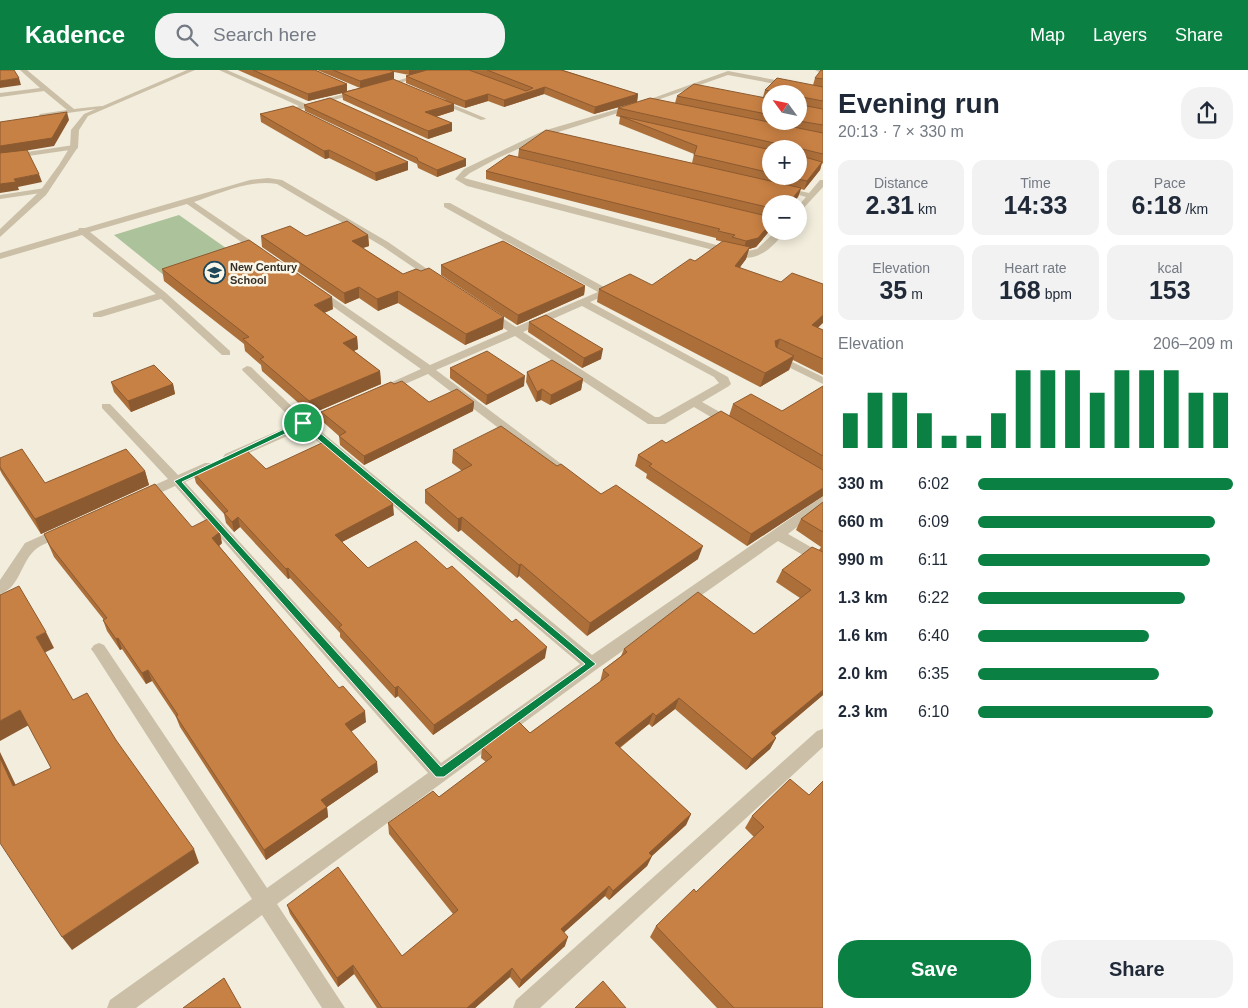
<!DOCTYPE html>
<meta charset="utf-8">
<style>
:root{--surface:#fff;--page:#f2f2f3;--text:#1f2937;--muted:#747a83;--accent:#0b8043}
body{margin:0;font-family:Helvetica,sans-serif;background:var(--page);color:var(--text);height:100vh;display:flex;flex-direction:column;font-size:19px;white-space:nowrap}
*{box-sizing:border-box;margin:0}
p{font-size:16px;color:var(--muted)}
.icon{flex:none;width:28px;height:28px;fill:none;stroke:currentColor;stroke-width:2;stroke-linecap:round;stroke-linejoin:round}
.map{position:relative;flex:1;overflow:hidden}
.panel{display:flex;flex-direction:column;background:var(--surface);width:425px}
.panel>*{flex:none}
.needle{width:32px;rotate:303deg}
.controls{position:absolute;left:762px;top:15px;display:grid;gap:10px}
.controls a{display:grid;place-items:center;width:45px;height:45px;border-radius:50%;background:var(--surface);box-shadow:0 2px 12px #0003;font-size:25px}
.pin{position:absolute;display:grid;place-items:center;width:42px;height:42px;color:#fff;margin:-21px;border:2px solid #fff;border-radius:50%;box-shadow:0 1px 5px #0007}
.round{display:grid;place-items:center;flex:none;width:52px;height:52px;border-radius:20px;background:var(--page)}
.headline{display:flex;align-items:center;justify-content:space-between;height:85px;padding:0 15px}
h1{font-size:28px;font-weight:700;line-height:38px}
.figures{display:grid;grid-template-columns:repeat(3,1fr);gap:8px;height:85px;padding:5px 15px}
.figures div{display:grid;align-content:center;border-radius:12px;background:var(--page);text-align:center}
.figures b{font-size:25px;font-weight:700}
.figures small{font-size:14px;font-weight:400}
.figures p{font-size:14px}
.chart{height:140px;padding:10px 15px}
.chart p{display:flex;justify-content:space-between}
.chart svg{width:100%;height:90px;margin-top:5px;stroke:var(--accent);stroke-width:6}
.cta{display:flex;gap:10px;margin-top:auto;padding:10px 15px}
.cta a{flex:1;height:58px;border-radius:20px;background:var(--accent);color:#fff;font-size:20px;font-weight:700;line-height:58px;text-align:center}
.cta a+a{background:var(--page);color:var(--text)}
ul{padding:0 15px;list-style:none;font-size:16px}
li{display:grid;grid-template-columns:80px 60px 1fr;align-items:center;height:38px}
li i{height:12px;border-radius:6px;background:var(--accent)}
header{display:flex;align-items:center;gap:30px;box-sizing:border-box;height:70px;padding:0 25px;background:var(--accent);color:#fff}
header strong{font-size:24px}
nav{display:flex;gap:28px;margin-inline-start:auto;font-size:18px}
.search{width:350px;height:45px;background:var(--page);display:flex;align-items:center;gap:12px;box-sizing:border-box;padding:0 18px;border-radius:20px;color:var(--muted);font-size:19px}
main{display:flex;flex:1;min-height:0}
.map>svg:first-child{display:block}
.green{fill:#acc29b}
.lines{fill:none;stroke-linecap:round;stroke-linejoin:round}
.minor{fill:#cbbfa7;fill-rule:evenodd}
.tertiary{fill:#cbbfa7;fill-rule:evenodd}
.wall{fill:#ac6f3a;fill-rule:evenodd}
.shaded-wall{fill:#8c5a30}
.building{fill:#c88144;stroke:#8c5a30}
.route{fill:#0b8043;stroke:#fff;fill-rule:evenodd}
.labels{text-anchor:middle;stroke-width:5;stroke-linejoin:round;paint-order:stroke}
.far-poi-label{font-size:11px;font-weight:bold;fill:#373028;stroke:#faf6e8;text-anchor:start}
</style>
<header>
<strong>Kadence</strong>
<div class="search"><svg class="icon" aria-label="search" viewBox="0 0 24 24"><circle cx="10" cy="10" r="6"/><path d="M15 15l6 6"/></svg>Search here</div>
<nav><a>Map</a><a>Layers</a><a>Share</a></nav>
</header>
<main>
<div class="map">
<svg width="823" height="938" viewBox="0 0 823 938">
<rect width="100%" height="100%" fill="#f2eddc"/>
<path class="green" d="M 179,145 L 233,183 L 165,206 L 114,165 Z"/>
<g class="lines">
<path class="minor" d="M 20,0 L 27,0 L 74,39 L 101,36 L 104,38 L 38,47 L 40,44 L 67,40 L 44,21 L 0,27 L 0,23 L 40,18 Z
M 219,0 L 227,0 L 306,34 L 359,20 L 362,22 L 299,40 L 307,46 L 304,48 L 290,40 L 299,36 Z
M 434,0 L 444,0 L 382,18 L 379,16 Z
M 815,0 L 823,0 L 823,4 Z
M 728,1 L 823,19 L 823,23 L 728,5 L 649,33 L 549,65 L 498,88 L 470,103 L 464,108 L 743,182 L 757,179 L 776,161 L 785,161 C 774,176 760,191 740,187 L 467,116 L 455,109 L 464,99 L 543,61 L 645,31 Z
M 439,29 L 485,48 L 486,49 L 481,50 L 437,32 Z
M 74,75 L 78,77 L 77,79 L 0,90 L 0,86 Z
M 268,108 L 282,110 L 388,172 L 443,210 L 435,212 L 382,176 L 277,114 C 250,109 219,124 194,132 L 263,179 L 263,183 L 257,183 L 187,134 L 90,162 L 166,223 L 230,281 L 230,285 L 222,285 L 161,229 L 101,247 L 93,247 L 93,243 L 156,224 L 82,165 L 0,189 L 0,183 L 78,160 L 79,158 L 85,158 L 250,110 Z
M 820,110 L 823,110 L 823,117 L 799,143 L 799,135 L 806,127 L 778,119 L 782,117 L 809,123 Z
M 45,118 L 49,120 L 48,122 L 0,129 L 0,125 Z
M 444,133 L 450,133 L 606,218 L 617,216 L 617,220 L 590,232 L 728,307 L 731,314 L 729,316 L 702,332 L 734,350 L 736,353 L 734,356 L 726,356 L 694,337 L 665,354 L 648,354 L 515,266 L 436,300 L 568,399 L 570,402 L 568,405 L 560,405 L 428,304 L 389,321 L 381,321 L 381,317 L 421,299 L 314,223 L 314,219 L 320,219 L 430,295 L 508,261 L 485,246 L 485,242 L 493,242 L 516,257 L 598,222 L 444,137 ZM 582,236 L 714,307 L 719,313 L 659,347 L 655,347 L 523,262 Z
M 776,284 L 823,307 L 823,314 L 772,289 L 772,285 Z
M 247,296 L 251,297 L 305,349 L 333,337 L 341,337 L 341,341 L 312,354 L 592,585 L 823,426 L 823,437 L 788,464 L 823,484 L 823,496 L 778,471 L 597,599 L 277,834 L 345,938 L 322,938 L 262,845 L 136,938 L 107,938 L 110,930 L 252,829 L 94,583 L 91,579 L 94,575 L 99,573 L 104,575 L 267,818 L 428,703 L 175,416 L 147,429 L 137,429 L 135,426 L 137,423 L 168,409 L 102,338 L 102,334 L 110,334 L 178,405 L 205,393 L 213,393 L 215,396 L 213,399 L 185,412 L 441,693 L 580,594 L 303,359 L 233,390 L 225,390 L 223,387 L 225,384 L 296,353 L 243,301 L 242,299 Z
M 63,456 L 70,461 L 68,464 C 58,469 44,473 36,479 C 21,491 20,518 0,524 L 0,510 L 25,473 Z
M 823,659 L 823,677 L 540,938 L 513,938 L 516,930 L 817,661 Z"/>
<path class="tertiary" d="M 187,0 L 195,0 L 88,46 L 79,60 L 78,77 L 46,125 L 0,167 L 0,159 L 40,121 L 59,95 L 70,77 L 71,60 L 84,44 Z"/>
</g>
<path class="wall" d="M 238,0 L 315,0 L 347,14 L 347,21 L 360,18 L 317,0 L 563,0 L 638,24 L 637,32 L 594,44 L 544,24 L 504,37 L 488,31 L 465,38 L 454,34 L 454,41 L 436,47 L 452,61 L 428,69 L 343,30 L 342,23 L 308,31 ZM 394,2 L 409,5 L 406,6 L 406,13 L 446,30 L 360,18 L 394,9 Z
M 823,0 L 823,94 L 822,93 L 820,100 L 804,120 L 801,119 L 798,127 L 771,134 L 771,159 L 756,177 L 749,179 L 746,189 L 740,197 L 818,258 L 823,260 L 823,305 L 793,290 L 789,300 L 760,317 L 597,232 L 599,219 L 652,215 L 695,191 L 723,172 L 716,170 L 716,168 L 486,109 L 486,101 L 691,128 L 518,87 L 519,79 L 692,93 L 694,84 L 619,54 L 620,47 L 616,46 L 618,38 L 675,33 L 677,26 L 763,27 L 765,20 L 813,15 L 815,8 ZM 771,24 L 799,24 L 799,51 L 771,51 ZM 771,79 L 799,79 L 799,106 L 771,106 Z
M 304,35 L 466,96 L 437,107 L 418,98 L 417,94 L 305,41 Z
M 260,44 L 408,92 L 408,100 L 376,111 L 329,88 L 325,89 L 261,52 Z
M 368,165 L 369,176 L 363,178 L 403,204 L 503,259 L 465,275 L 398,233 L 378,241 L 359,228 L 345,234 L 262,177 L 261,166 Z
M 441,195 L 585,216 L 584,225 L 517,255 L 441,205 Z
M 162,199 L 333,239 L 324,243 L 357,267 L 358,279 L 354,281 L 380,301 L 381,314 L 311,344 L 262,301 L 261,295 L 245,281 L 244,274 L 164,211 Z
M 529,252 L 601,289 L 582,298 L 528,262 Z
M 450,298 L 524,316 L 486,335 L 450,308 Z
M 527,302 L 583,309 L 581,320 L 550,335 L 541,330 L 536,332 L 526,312 Z
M 111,312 L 173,314 L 175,324 L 131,342 L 114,322 Z
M 394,314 L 429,332 L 474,332 L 473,341 L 364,395 L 340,375 L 339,366 L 322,351 L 321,342 Z
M 823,316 L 823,426 L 747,476 L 646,408 L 647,404 L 635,396 L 638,385 L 729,346 L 733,334 L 782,341 Z
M 453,380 L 557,396 L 601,424 L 698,489 L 587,566 L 519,506 L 517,508 L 461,460 L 458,462 L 425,433 L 425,420 L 462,401 L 452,393 Z
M 0,388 L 45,413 L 145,401 L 149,415 L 41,464 L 2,404 L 0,400 Z
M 266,399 L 394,445 L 342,472 L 368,498 L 545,588 L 433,665 L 398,626 L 395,628 L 340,567 L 340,563 L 290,508 L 288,509 L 240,457 L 234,462 L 226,453 L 224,444 L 196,413 L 193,402 Z
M 823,432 L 823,625 L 775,666 L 776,668 L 770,679 L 746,700 L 675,639 L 652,657 L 649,654 L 620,678 L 691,744 L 686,755 L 652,786 L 647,796 L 609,830 L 605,826 L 564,862 L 565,876 L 519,918 L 510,907 L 475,938 L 377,938 L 354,904 L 338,917 L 290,844 L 287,835 L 402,886 L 453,844 L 389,764 L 388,753 L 439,727 L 486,692 L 481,688 L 482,677 L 530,663 L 600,612 L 603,600 L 621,586 L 624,579 L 754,564 L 800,528 L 776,512 L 782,500 L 822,482 L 819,480 L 821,477 L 796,460 L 801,449 Z
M 192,457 L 222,473 L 219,476 L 366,652 L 351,661 L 378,702 L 327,737 L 328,747 L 266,790 L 180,657 L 176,647 L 152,611 L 146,614 L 122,579 L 120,580 L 107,561 L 103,550 L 104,550 L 54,487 L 44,464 Z
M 809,725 L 823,938 L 717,938 L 650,867 L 656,856 L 696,822 L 754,767 L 745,758 L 752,746 Z"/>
<path class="shaded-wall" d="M 409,0 L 435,0 L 409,5 Z
M 394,2 L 394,9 L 360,18 L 360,11 Z
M 19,8 L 21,15 L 0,18 L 0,11 Z
M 347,14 L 347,22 L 308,31 L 308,24 Z
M 545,17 L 544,24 L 504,37 L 504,30 Z
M 488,24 L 488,31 L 465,38 L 465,31 Z
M 638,24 L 637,32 L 594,44 L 595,37 Z
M 454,34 L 454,41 L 425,50 L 425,42 Z
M 67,42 L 69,50 L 54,76 L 0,85 L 0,76 Z
M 452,53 L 452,61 L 428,69 L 428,61 Z
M 329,80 L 329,88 L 325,89 L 324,81 Z
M 466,89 L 466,96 L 437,107 L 437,100 Z
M 408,92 L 408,100 L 376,111 L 375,103 Z
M 822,92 L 820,100 L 804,120 L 807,111 Z
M 39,104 L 42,112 L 18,117 L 19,120 L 0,123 L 0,114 L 14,109 Z
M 801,118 L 798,127 L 793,134 L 788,134 Z
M 771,153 L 771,159 L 756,177 L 749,179 L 746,189 L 732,208 L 735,196 L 743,180 L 746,171 Z
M 368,165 L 369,176 L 353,181 L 352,171 Z
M 585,216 L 584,225 L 517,255 L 518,245 Z
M 359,217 L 359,228 L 345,234 L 344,223 Z
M 398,221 L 398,233 L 378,241 L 377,229 Z
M 332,227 L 333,239 L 315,247 L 314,235 Z
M 823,245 L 823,253 L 807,268 L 812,255 Z
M 504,247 L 503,259 L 465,275 L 466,264 Z
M 357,267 L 358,279 L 344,285 L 343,273 Z
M 780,269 L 776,282 L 775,271 Z
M 603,279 L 601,289 L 582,298 L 584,288 Z
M 794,286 L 789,300 L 760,317 L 765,303 Z
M 380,301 L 381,314 L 311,344 L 309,331 Z
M 525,306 L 524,316 L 486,335 L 487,325 Z
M 583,309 L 581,320 L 550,335 L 551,325 Z
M 173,314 L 175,324 L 131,342 L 128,331 Z
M 542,319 L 541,330 L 536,332 L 537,322 Z
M 474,332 L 473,341 L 364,395 L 364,386 Z
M 145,401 L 149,415 L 41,464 L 35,449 Z
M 823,418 L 823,426 L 747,476 L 751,464 Z
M 393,434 L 394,445 L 336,475 L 335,465 Z
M 238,447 L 240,457 L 234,462 L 232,452 Z
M 462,447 L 461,460 L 458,462 L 458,449 Z
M 220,462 L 222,473 L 215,480 L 212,468 Z
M 703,476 L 698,489 L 587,566 L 590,553 Z
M 521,494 L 519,506 L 517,508 L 519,495 Z
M 288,498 L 290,508 L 288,509 L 286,499 Z
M 46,562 L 54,578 L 44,583 L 36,567 Z
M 118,568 L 122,579 L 120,580 L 116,569 Z
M 547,577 L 545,588 L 433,665 L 434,655 Z
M 148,600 L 152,611 L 146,614 L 142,603 Z
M 398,616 L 398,626 L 395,628 L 395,618 Z
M 823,620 L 823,625 L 765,674 L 771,663 Z
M 679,628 L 675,639 L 652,657 L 656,646 Z
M 20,640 L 29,655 L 0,671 L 0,651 Z
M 365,641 L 366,652 L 346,665 L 345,654 Z
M 653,643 L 649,654 L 611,684 L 615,673 Z
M 776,668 L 770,679 L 746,700 L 752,689 Z
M 0,682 L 23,730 L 13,716 L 0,688 Z
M 377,692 L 378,702 L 327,737 L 328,747 L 266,790 L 264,780 L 321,730 Z
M 691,744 L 686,755 L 644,793 L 649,783 Z
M 194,779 L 199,793 L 72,880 L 62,867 Z
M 652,786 L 647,796 L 609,830 L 613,821 Z
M 609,816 L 605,826 L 558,868 L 561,859 Z
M 568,867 L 565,876 L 519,918 L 521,910 Z
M 353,895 L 354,904 L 338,917 L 337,908 Z
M 512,898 L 510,907 L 475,938 L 467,938 Z"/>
<path class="building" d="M 0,0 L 14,0 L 19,8 L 0,11 Z
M 253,0 L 315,0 L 347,14 L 308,24 Z
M 333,0 L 390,0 L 394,2 L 360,11 Z
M 427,0 L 469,0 L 526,21 L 533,18 L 487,0 L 561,0 L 638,24 L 595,37 L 545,17 L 504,30 L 488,24 L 465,31 L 406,6 Z
M 821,0 L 823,0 L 823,9 L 815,8 Z
M 777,8 L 823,17 L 823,31 L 802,27 L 799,29 L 801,35 L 823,39 L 823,55 L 799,51 L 799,24 L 774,24 L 775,22 L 765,20 Z
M 393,9 L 454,34 L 425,42 L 452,53 L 428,61 L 342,23 Z
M 694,14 L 771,29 L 771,45 L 677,26 Z
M 330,28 L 466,89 L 437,100 L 418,91 L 417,88 L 304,35 Z
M 650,28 L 823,63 L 823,84 L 802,79 L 800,81 L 801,86 L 822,92 L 807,111 L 785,106 L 799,106 L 799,79 L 775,79 L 774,73 L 618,38 Z
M 293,36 L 408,92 L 375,103 L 329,80 L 324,81 L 260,44 Z
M 67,42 L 52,68 L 0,76 L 0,52 Z
M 620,46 L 771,80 L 771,103 L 694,85 L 697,76 Z
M 546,60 L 801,118 L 788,134 L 771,134 L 771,138 L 519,79 Z
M 27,80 L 39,104 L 14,109 L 16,112 L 0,114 L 0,83 Z
M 509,85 L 771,147 L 771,153 L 758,168 L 746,171 L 732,167 L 735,165 L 718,161 L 720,159 L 486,101 Z
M 347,151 L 368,165 L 352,171 L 403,204 L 416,199 L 421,201 L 429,198 L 504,247 L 466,264 L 398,221 L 377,229 L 359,217 L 344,223 L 261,166 L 290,156 L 306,166 Z
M 249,170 L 332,227 L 314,235 L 357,267 L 343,273 L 380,301 L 309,331 L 260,289 L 264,287 L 243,269 L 249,267 L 162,199 Z
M 503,171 L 585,216 L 518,245 L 441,195 Z
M 723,171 L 750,177 L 735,196 L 781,212 L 792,203 L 823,214 L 823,245 L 812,255 L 823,260 L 823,289 L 780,269 L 775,271 L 776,277 L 794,286 L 765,303 L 599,219 L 630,204 L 652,215 L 690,189 L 695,191 Z
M 546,245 L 603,279 L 584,288 L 529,252 Z
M 487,281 L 525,306 L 487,325 L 450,298 Z
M 552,290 L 583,309 L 551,325 L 542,319 L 537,322 L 527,302 Z
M 154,295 L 173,314 L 128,331 L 111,312 Z
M 402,311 L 429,332 L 457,319 L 474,332 L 364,386 L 339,366 L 346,362 L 321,342 L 391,312 L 394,314 Z
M 823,316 L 823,386 L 733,334 L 751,324 L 782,341 Z
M 721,341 L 823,400 L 823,418 L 751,464 L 649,396 L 652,394 L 638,385 L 662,370 L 666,373 Z
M 501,356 L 557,396 L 561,394 L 601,424 L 616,415 L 703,476 L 590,553 L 521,494 L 519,495 L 462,447 L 458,449 L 425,420 L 472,395 L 453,380 Z
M 326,371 L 393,434 L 335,465 L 368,498 L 416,471 L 447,499 L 452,496 L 512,552 L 516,549 L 547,577 L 434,655 L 398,616 L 395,618 L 339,557 L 342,555 L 288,498 L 286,499 L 238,447 L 232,452 L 224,443 L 228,441 L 193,402 L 245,379 L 266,399 Z
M 22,379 L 45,413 L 126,379 L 145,401 L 35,449 L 0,397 L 0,388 Z
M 155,414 L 192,457 L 208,449 L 220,462 L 212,468 L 339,618 L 343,616 L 365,641 L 345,654 L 377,692 L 321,730 L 327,737 L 264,780 L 176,646 L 178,645 L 148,600 L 142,603 L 118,568 L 116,569 L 103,550 L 107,548 L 50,476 L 44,464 Z
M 823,432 L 823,462 L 801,449 Z
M 812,477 L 823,482 L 823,620 L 771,663 L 776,668 L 752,689 L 679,628 L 656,646 L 653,643 L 615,673 L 691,744 L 649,783 L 652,786 L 613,821 L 609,816 L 561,859 L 568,867 L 521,910 L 512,898 L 467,938 L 382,938 L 353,895 L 337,908 L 287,835 L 338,797 L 402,886 L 458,840 L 388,753 L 433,721 L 439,727 L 492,687 L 482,677 L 518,651 L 530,663 L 609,605 L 603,600 L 627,582 L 624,579 L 698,522 L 754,564 L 811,520 L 782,500 Z
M 19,516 L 46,562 L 36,567 L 73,630 L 87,623 L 116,670 L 194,779 L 62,867 L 0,773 L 0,688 L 13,716 L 51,698 L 20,640 L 0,651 L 0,525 Z
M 790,709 L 809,725 L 823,711 L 823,938 L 734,938 L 656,856 L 694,819 L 696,822 L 764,757 L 752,746 Z
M 224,908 L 241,938 L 183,938 Z
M 603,911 L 626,938 L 575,938 Z"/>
<path class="route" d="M 301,351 L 306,351 L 596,594 L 444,707 L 436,707 L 174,411 ZM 302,356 L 585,594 L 441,697 L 182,412 Z"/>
<defs>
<symbol id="school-ring" viewBox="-11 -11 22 22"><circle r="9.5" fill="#faf6e8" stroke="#1d485a" stroke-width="1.5"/><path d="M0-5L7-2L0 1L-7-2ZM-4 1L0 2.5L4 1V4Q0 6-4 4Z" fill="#1d485a"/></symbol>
</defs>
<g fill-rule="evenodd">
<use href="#school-ring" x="202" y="190" width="25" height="25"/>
</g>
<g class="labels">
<g class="far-poi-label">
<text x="230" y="201">New Century<tspan x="230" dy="13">School</tspan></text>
</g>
</g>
</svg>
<div class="controls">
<a><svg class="needle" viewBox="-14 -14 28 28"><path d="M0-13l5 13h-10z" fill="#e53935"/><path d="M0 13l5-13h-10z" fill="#747a83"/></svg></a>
<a>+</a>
<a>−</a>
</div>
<div class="pin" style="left:303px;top:353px;background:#1e9e55"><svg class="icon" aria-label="arrive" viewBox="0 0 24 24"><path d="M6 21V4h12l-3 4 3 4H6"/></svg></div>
</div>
<section class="panel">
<div class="headline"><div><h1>Evening run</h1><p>20:13 · 7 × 330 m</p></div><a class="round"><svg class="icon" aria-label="share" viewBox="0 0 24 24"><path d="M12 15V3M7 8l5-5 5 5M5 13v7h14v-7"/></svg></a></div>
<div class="figures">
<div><p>Distance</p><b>2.31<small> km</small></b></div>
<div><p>Time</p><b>14:33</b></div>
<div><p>Pace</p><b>6:18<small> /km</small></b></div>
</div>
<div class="figures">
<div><p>Elevation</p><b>35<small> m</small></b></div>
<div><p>Heart rate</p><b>168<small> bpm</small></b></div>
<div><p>kcal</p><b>153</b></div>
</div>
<div class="chart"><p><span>Elevation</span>206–209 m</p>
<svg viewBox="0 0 160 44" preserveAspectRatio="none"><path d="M5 44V27M15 44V17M25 44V17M35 44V27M45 44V38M55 44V38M65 44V27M75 44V6M85 44V6M95 44V6M105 44V17M115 44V6M125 44V6M135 44V6M145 44V17M155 44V17"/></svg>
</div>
<ul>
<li><b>330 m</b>6:02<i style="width:100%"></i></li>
<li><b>660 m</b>6:09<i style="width:93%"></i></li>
<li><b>990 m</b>6:11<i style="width:91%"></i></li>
<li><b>1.3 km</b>6:22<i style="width:81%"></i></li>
<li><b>1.6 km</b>6:40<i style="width:67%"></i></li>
<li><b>2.0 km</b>6:35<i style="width:71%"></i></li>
<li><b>2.3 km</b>6:10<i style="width:92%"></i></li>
</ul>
<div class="cta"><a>Save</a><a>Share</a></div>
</section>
</main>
